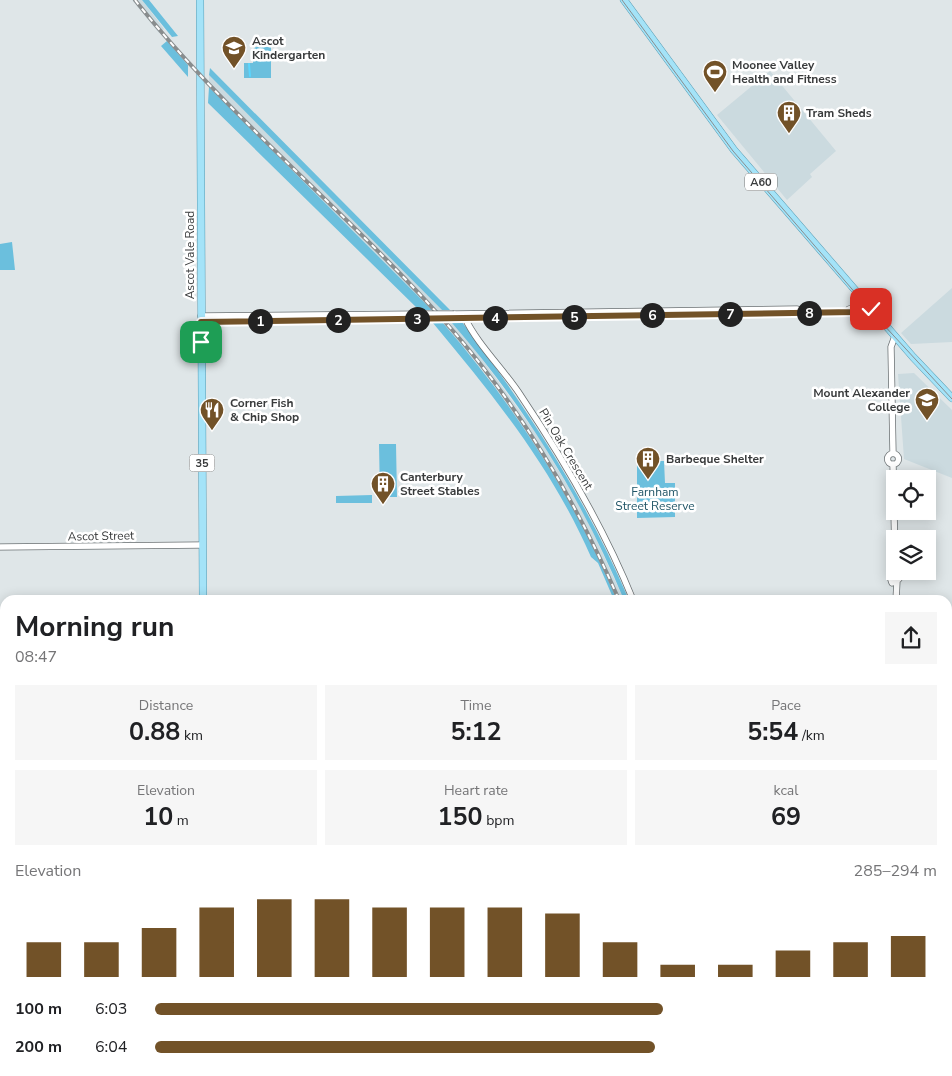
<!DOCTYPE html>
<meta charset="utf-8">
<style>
:root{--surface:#fff;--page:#f6f6f6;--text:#202124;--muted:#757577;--accent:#725228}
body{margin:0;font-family:"Nunito Sans",sans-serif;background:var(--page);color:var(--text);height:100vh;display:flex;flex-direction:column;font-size:19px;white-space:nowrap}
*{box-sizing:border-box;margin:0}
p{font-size:16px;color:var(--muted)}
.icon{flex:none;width:28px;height:28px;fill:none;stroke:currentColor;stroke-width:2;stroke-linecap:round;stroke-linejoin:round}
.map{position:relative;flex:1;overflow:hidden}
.details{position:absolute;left:0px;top:595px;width:952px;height:481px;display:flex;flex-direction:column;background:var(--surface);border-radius:15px 15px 0 0;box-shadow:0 2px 12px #0003}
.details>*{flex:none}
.buttons{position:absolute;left:886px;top:470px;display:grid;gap:10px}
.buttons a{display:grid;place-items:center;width:50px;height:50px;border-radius:0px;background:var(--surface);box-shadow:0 2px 12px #0003;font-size:25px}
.pin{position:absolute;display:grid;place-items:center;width:42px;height:42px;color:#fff;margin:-21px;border-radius:10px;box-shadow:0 2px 8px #0006}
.km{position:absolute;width:25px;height:25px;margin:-12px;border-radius:50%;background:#222;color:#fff;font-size:14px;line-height:25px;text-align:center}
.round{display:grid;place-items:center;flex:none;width:52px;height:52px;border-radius:0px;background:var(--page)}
.overview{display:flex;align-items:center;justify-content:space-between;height:85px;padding:0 15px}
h1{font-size:28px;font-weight:700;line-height:38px}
.stats{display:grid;grid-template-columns:repeat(3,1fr);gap:8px;height:85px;padding:5px 15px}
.stats div{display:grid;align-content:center;border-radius:0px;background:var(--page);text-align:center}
.stats b{font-size:25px;font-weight:700}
.stats small{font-size:14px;font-weight:400}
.stats p{font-size:14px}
.chart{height:140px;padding:10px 15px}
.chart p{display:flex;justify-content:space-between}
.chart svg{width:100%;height:90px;margin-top:5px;stroke:var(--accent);stroke-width:6}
ul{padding:0 15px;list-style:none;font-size:16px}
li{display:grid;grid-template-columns:80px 60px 1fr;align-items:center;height:38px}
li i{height:12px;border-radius:6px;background:var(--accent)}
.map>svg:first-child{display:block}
.built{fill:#cbdadf}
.green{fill:#6bbfdd}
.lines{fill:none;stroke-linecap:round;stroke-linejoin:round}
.stream{stroke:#5ad6fe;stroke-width:2}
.minor-casing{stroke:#6b7173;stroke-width:7}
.major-casing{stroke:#589cb3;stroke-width:8}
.highway-casing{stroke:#589cb3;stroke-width:9}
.minor{stroke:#fff;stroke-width:5.5}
.major{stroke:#a4e3f8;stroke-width:7}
.highway{stroke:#68d0f3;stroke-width:8}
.tram{stroke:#898d8e;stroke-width:1}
.rail-casing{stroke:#898d8e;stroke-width:4}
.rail{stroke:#fff;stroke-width:2;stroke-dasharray:5.5;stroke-linecap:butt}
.minor-bridge-casing{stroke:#6b7173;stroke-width:7;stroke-linecap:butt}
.minor-bridge{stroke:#fff;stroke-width:5.5}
.route-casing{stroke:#fff;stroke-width:10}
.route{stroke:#725228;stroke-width:6}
.labels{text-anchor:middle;stroke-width:5;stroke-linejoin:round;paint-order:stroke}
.shield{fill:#fff;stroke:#747676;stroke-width:1}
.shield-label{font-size:11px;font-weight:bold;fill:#393b3c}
.poi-label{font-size:12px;font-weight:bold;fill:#393b3c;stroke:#fff;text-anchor:start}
.street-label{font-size:12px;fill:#393b3c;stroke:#fff}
.park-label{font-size:12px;fill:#225667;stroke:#fff}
</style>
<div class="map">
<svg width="952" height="1076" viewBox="0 0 952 1076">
<rect width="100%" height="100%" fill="#dfe6e8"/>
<path class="built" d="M 132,0 L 142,0 L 164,29 L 159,33 Z
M 770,71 L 836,151 L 810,174 L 812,177 L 787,200 L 717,115 Z
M 209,75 L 335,201 L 442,310 L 432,310 L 209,87 Z
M 952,288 L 952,342 L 911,344 L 901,333 Z
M 443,323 L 452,323 L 471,344 L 540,439 L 586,517 L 624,600 L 617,600 L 597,555 L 536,447 L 489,378 Z
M 914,373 L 952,410 L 952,478 L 904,459 L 898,374 Z
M 948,889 L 952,892 L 952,983 L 948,983 Z"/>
<path class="green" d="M 142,0 L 149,0 L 178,36 L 172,37 Z
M 167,41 L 188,65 L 188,77 L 161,46 Z
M 256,47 L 271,47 L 271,78 L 244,78 L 244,63 L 253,63 L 253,49 Z
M 210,68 L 450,310 L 442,310 L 209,75 Z
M 209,87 L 432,310 L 419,310 L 208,103 Z
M 12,242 L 15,270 L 0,270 L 0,244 Z
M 462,322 C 528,409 586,499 629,600 L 624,600 C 582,499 524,405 452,323 Z
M 433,323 L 443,323 C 515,406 574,498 617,600 L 614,600 L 598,563 L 591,557 C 551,466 496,399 433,323 Z
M 379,444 L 396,444 L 397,497 L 380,497 Z
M 637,461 L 664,461 L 665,483 L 675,483 L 675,517 L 637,518 Z
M 372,495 L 372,503 L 336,503 L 336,496 Z
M 0,801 L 5,806 L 3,814 L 5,814 L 5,1071 L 211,1071 L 210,1076 L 0,1076 Z"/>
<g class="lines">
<path class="stream" d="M 249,64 L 250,76
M 0,901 L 3,900
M 2,913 L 4,906
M 134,1071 L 137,1076"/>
<defs>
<path id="minor" d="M 849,309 L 856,307 L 865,301
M 454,314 L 797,309
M 201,316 L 424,314
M 465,318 C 477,344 505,371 521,396 C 564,460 604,528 633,600
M 458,319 L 854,312 L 871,309
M 201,322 L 429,319
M 893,453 L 891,347 L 895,336
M887.5 459a5.5 5.5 0 1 1 11 0a5.5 5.5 0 1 1-11 0Z
M 893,464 L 895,559
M 0,547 L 202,545
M 895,571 L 890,577 L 892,583 L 899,579 L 899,571
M 896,600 L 897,581"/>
<path id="major" d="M 200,0 L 203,600
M 624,0 L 734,150 L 913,357 L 952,398
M 0,779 L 5,784
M 0,791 L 5,796
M 292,1071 L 296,1076"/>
<path id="highway" d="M 948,951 L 952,950
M 948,959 L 952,959
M 358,1076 L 364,1071"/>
</defs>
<use href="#minor" class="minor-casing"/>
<use href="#major" class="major-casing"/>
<use href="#highway" class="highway-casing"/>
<use href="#minor" class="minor"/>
<use href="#major" class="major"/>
<use href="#highway" class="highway"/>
<path class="tram" d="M 622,0 L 733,151 L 870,310 L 952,399
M 0,782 L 5,787
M 948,953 L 952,952"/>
<defs>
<path id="rail" d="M 135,0 C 230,120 353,216 454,332 C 523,412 577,503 619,600
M 0,674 L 5,674
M 783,1071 L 785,1076"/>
</defs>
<use href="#rail" class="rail-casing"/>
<use href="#rail" class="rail"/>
<defs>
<path id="minor-bridge" d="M 424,314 L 454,314
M 429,319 L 458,319"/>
</defs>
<use href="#minor-bridge" class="minor-bridge-casing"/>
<use href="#minor-bridge" class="minor-bridge"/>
</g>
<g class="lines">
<defs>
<path id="route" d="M 201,342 L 201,322 L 854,312 L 871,309"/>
</defs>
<use href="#route" class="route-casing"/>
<use href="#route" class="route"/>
</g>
<defs>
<symbol id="school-pin" viewBox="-11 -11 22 30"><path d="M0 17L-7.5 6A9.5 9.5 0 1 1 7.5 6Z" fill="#725228" stroke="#fff"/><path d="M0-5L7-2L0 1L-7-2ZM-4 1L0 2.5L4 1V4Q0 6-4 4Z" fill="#fff"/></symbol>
<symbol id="stadium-pin" viewBox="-11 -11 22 30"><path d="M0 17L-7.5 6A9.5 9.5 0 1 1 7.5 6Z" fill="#725228" stroke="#fff"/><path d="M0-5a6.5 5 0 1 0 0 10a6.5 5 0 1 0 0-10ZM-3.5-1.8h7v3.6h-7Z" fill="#fff"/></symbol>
<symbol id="building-pin" viewBox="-11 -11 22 30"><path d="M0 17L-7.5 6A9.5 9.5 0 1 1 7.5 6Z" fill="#725228" stroke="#fff"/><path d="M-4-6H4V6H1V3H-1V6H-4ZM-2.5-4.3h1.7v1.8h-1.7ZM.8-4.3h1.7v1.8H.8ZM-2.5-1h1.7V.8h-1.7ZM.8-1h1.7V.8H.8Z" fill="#fff"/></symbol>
<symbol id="restaurant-pin" viewBox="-11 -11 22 30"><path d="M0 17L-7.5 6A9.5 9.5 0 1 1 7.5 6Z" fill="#725228" stroke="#fff"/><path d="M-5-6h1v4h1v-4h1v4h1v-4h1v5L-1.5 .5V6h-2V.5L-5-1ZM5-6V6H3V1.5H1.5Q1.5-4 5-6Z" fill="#fff"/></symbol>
</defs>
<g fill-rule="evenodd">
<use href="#school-pin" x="220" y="34" width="28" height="38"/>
<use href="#stadium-pin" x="701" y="58" width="28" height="38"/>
<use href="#building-pin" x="775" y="99" width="28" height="38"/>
<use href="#school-pin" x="913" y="386" width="28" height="38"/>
<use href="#restaurant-pin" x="198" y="396" width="28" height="38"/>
<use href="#building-pin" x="634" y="445" width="28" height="38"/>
<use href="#building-pin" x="369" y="470" width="28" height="38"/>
</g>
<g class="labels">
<g class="shield">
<rect x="745" y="173.5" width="32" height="17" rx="4"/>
<rect x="189.5" y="454.5" width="25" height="17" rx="4"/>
</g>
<g class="shield-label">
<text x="761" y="186">A60</text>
<text x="202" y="467">35</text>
</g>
<g class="poi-label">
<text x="252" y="45">Ascot<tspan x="252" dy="14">Kindergarten</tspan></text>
<text x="732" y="69">Moonee Valley<tspan x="732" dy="14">Health and Fitness</tspan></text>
<text x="806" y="117">Tram Sheds</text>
<text x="910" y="397" text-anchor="end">Mount Alexander<tspan x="910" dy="14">College</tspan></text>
<text x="230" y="407">Corner Fish<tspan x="230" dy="14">&amp; Chip Shop</tspan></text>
<text x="666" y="463">Barbeque Shelter</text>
<text x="400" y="481">Canterbury<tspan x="400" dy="14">Street Stables</tspan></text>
</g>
<g class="street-label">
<text transform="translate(190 255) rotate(-90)" y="4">Ascot Vale Road</text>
<text transform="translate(566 449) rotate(59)" y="4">Pin Oak Crescent</text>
<text transform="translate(101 536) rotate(-1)" y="4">Ascot Street</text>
</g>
<g class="park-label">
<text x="655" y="496">Farnham<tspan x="655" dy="14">Street Reserve</tspan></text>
</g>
</g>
</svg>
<div class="buttons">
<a><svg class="icon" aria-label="locate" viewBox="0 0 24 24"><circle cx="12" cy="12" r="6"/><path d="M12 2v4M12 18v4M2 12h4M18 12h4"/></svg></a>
<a><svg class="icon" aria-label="layers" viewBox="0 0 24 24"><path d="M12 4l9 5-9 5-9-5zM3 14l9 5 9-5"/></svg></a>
</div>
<div class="pin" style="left:201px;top:342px;background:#1e9e55"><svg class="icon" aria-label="arrive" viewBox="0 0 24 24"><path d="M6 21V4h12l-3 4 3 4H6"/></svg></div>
<div class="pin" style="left:871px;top:309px;background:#d93025"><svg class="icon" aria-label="check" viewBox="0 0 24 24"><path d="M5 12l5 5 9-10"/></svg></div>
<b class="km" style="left:260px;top:321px">1</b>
<b class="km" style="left:338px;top:320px">2</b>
<b class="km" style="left:417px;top:319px">3</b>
<b class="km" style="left:495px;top:318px">4</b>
<b class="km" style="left:574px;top:317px">5</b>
<b class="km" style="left:652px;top:315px">6</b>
<b class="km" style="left:730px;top:314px">7</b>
<b class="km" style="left:809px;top:313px">8</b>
<section class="details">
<div class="overview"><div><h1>Morning run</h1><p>08:47</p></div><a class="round"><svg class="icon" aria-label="share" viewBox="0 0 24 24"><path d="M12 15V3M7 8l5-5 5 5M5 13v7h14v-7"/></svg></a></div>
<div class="stats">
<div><p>Distance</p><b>0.88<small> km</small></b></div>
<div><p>Time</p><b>5:12</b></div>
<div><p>Pace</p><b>5:54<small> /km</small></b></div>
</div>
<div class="stats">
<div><p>Elevation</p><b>10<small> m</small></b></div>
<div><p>Heart rate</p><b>150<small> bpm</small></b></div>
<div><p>kcal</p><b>69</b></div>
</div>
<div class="chart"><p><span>Elevation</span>285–294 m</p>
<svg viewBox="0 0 160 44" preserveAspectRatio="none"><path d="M5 44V27M15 44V27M25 44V20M35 44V10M45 44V6M55 44V6M65 44V10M75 44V10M85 44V10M95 44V13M105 44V27M115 44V38M125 44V38M135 44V31M145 44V27M155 44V24"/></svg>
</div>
<ul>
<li><b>100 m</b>6:03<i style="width:65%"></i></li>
<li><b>200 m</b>6:04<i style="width:64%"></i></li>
</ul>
</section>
</div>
